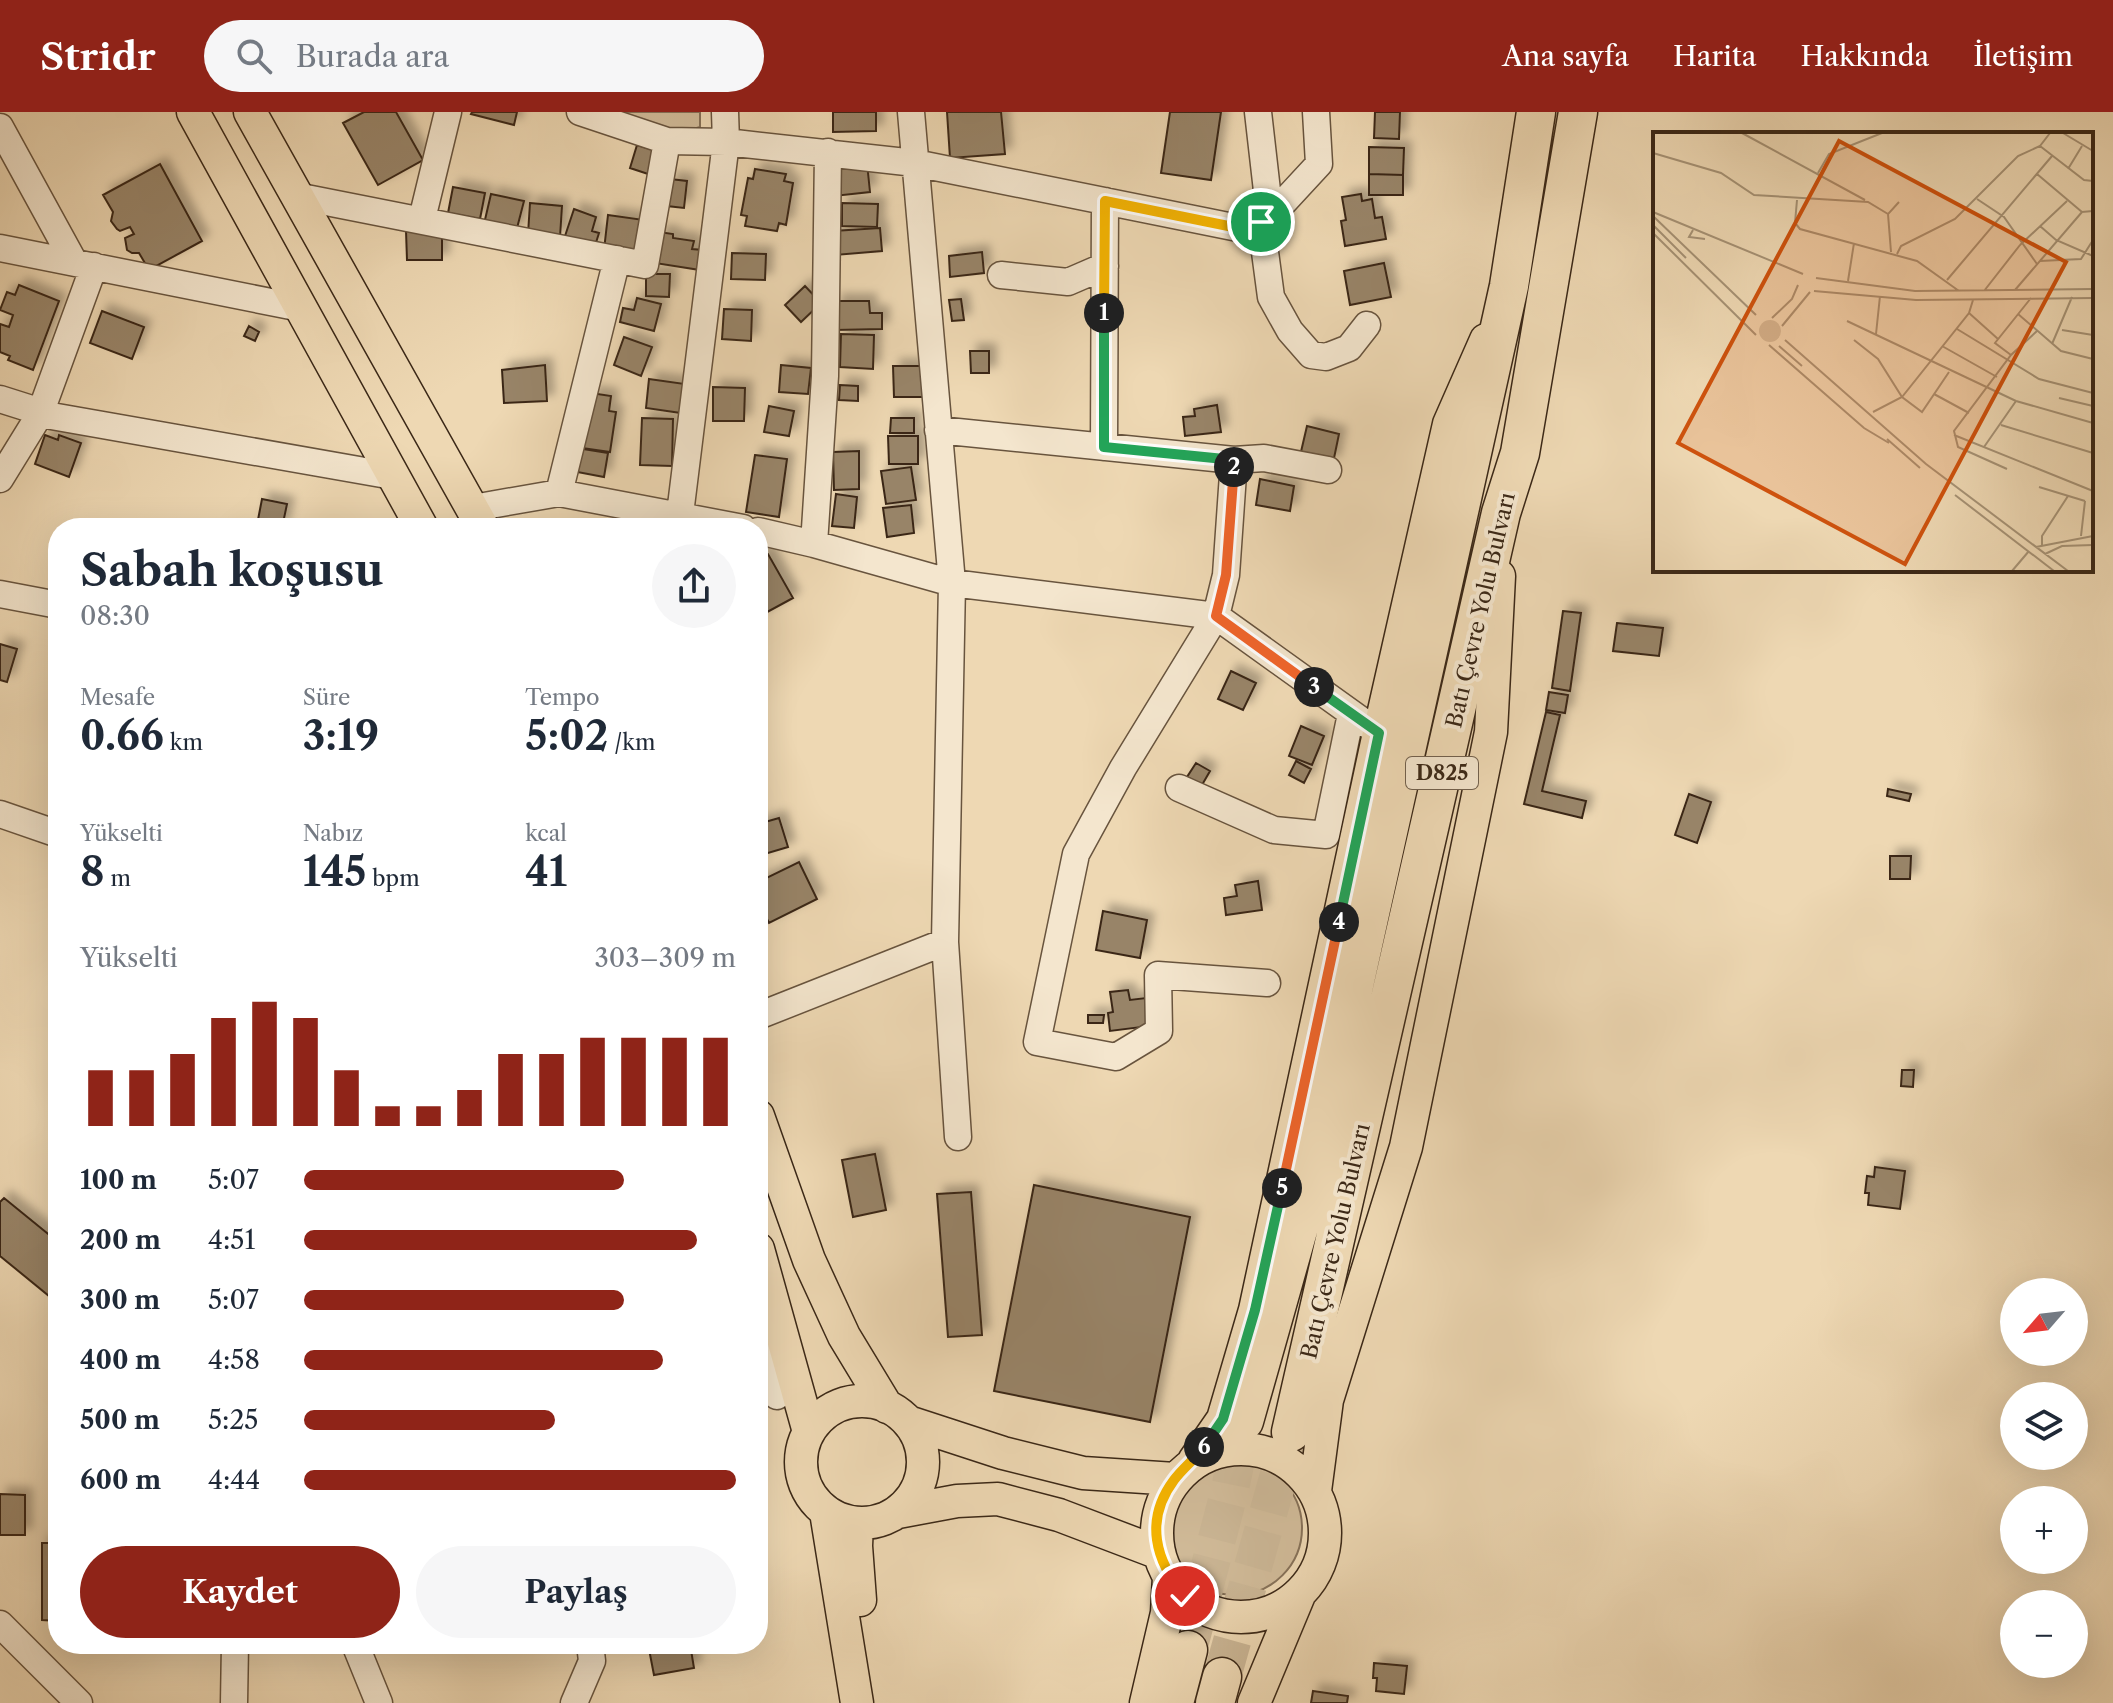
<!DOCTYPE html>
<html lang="tr">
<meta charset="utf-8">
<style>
:root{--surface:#fff;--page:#f6f6f7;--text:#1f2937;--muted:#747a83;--accent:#8f2418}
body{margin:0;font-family:"Libre Caslon Text",serif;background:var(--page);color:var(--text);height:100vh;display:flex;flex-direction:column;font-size:30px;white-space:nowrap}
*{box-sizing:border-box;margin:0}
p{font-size:26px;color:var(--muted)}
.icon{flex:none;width:44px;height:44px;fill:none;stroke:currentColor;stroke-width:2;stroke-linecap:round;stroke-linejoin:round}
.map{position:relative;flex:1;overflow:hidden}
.drawer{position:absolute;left:48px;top:406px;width:720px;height:1136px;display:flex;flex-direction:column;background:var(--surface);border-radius:32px;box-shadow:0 8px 32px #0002}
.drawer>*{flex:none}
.needle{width:52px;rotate:242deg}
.fabs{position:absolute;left:2000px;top:1166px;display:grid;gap:16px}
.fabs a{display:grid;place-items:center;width:88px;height:88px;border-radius:50%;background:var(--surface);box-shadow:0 8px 32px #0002;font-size:40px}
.pin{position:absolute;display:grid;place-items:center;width:68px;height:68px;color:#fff;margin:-34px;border:4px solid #fff;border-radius:50%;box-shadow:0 2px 8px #0007}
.km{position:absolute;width:40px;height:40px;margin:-20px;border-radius:50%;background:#222;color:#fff;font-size:22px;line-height:40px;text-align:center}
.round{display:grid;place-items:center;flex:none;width:84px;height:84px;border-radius:42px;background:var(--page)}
.head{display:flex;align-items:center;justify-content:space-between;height:136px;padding:0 32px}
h1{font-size:44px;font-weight:800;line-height:60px}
.stats{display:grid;grid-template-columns:repeat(3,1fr);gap:12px;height:136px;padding:8px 32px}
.stats div{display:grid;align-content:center}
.stats b{font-size:40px;font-weight:800}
.stats small{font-size:22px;font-weight:400}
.stats p{font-size:22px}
.chart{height:224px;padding:16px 32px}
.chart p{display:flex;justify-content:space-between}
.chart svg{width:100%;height:144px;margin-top:8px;stroke:var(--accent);stroke-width:6}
.button{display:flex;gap:16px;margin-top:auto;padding:16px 32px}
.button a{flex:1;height:92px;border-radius:48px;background:var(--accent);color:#fff;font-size:32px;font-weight:800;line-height:92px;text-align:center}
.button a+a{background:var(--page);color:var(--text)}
ul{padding:0 32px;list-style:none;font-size:26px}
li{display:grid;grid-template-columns:128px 96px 1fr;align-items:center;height:60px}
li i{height:20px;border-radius:10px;background:var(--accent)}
header{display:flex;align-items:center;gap:48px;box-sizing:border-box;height:112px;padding:0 40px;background:var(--accent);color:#fff}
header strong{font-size:38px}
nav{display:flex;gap:44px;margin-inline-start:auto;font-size:28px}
.search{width:560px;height:72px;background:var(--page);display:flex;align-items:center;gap:20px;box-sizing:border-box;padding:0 28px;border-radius:44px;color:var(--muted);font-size:30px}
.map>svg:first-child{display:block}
.green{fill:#d0ba98;stroke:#867158;stroke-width:2}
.building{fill:#988468;stroke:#3b2817;stroke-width:2;filter:url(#shadow)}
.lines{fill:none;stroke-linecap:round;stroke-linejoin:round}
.highway-tunnel{stroke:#cab594;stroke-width:38;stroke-dasharray:38 19;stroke-linecap:butt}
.minor-casing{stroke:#68543e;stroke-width:29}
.major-casing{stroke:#3b2817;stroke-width:35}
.highway-casing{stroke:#3b2817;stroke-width:41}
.minor{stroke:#f4e6ce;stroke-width:26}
.major{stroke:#eed8b3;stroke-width:32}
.highway{stroke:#eed8b3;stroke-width:38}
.split-1-casing{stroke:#fff;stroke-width:16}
.split-2-casing{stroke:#fff;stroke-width:16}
.split-3-casing{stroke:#fff;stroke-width:16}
.split-4-casing{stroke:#fff;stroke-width:16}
.split-5-casing{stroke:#fff;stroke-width:16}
.split-6-casing{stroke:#fff;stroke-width:16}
.split-7-casing{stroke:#fff;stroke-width:16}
.split-1{stroke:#f5b400;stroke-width:10}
.split-2{stroke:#22a559;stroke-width:10}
.split-3{stroke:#f0652b;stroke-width:10}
.split-4{stroke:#22a559;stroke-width:10}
.split-5{stroke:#f0652b;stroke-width:10}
.split-6{stroke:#22a559;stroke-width:10}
.split-7{stroke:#f5b400;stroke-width:10}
.labels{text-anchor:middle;stroke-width:8;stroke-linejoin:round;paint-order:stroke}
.shield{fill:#f4e6ce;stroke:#72614e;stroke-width:2}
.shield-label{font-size:20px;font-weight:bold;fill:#3b2817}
.street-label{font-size:22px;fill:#3b2817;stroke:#f4e6ce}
.inset-road{fill:none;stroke:#a69275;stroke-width:2}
.view{fill:#ce520e;fill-opacity:0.15;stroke:#ce520e;stroke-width:4}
.inset-edge{fill:none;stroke:#3b2817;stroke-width:4}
</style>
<header>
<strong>Stridr</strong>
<div class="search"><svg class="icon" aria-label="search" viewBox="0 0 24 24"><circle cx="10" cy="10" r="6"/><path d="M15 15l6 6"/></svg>Burada ara</div>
<nav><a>Ana sayfa</a><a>Harita</a><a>Hakkında</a><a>İletişim</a></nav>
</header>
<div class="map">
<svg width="2113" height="1591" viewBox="0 0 2113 1591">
<defs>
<filter id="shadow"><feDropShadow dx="7" dy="-7" stdDeviation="4" flood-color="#0004"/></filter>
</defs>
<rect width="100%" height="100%" fill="#eed8b3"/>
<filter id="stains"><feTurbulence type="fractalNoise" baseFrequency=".0025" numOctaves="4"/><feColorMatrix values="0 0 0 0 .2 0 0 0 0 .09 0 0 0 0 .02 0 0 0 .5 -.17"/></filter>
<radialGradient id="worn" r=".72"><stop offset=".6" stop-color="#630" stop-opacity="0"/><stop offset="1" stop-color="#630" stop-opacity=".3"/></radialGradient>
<path class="green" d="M 607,0 L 700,0 L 700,15 L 673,23 Z
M1168 1416a67 67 0 1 1 134 0a67 67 0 1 1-134 0Z"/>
<path class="building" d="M 364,0 L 396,0 L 423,48 L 378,73 L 343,11 Z
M 472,0 L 517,0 L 514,13 L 471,2 Z
M 833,0 L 876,0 L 876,19 L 833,20 Z
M 947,0 L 1001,0 L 1005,42 L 950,46 Z
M 1170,0 L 1221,0 L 1211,68 L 1161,61 Z
M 1375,0 L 1400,0 L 1399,27 L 1374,26 Z
M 637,33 L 658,39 L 651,63 L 630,56 Z
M 1369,35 L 1404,36 L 1403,63 L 1369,62 Z
M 867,51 L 870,80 L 834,84 L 831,55 Z
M 160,52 L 202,129 L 149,158 L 139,141 L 132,141 L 127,138 L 125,126 L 134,122 L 130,115 L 120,119 L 117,117 L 111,109 L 113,100 L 103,83 Z
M 755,57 L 786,62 L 784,69 L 793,71 L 786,113 L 779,111 L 777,119 L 745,114 L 747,104 L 741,103 L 748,66 L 753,67 Z
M 1369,62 L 1403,63 L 1403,83 L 1369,83 Z
M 670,67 L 687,69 L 684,96 L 667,94 Z
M 453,75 L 485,81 L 480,107 L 448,101 Z
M 491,82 L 524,89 L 516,120 L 484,112 Z
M 1361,82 L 1362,89 L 1372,87 L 1375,106 L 1382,105 L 1386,127 L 1345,134 L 1341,109 L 1346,108 L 1342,85 Z
M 530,91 L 562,94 L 560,125 L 528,122 Z
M 842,91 L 878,92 L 877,115 L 842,114 Z
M 574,97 L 596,105 L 592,119 L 599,121 L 594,137 L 564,127 Z
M 608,103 L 644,108 L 640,143 L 604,138 Z
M 880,116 L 882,139 L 835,143 L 833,119 Z
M 406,119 L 442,119 L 442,148 L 407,148 Z
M 659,120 L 673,122 L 673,126 L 694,129 L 692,137 L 703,138 L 700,158 L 655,151 Z
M 982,140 L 984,161 L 950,165 L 949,144 Z
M 732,141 L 766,142 L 765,168 L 731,167 Z
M 1384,151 L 1391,185 L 1350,193 L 1344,159 Z
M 646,162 L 670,162 L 669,185 L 646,184 Z
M 19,173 L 59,189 L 33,258 L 8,248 L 10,244 L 0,240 L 0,212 L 9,215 L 13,203 L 0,198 L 7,180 L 15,183 Z
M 805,174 L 821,191 L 801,210 L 785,193 Z
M 637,186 L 661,192 L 654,219 L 620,210 L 623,196 L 634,198 Z
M 961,187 L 964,208 L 952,209 L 949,188 Z
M 835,189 L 869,189 L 870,201 L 882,201 L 882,217 L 835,218 Z
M 724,197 L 752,198 L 751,229 L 722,227 Z
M 102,199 L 144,215 L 132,247 L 90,231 Z
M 249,214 L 259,220 L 255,229 L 244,224 Z
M 841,222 L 874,223 L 873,257 L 840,255 Z
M 624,225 L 652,235 L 641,264 L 614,253 Z
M 970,239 L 989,239 L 989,261 L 971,261 Z
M 545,253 L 547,289 L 504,291 L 502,258 Z
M 781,253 L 811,256 L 808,282 L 779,280 Z
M 893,254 L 925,254 L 925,285 L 894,285 Z
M 649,267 L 692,273 L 688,302 L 646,296 Z
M 840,273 L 858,274 L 858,289 L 839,288 Z
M 713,275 L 745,276 L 744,309 L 713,309 Z
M 591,281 L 611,284 L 609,299 L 616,300 L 610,340 L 582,336 Z
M 1217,293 L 1221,320 L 1185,324 L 1183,305 L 1195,304 L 1194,297 Z
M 769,294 L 794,299 L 789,324 L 764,320 Z
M 642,306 L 673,307 L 672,354 L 640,353 Z
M 891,306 L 914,306 L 914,321 L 890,321 Z
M 1307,314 L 1339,322 L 1333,351 L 1300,344 Z
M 45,323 L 58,328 L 59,323 L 81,331 L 69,365 L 35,352 Z
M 888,324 L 918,324 L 918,352 L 889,352 Z
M 577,336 L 608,341 L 604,365 L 572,359 Z
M 859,339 L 859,377 L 834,378 L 833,340 Z
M 755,343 L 787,347 L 779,405 L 746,400 Z
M 911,355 L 916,388 L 886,392 L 881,359 Z
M 1260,367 L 1294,374 L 1290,399 L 1256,393 Z
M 836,382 L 857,385 L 854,416 L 832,414 Z
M 262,387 L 287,392 L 282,416 L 257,413 Z
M 911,393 L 914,421 L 887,425 L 883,396 Z
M 758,439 L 768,442 L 793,486 L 758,505 Z
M 1563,499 L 1581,501 L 1570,579 L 1552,576 Z
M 1617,511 L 1663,516 L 1659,544 L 1613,539 Z
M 0,532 L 17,537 L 7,570 L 0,568 Z
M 1231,559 L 1256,571 L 1243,598 L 1218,587 Z
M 1549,580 L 1568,583 L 1565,601 L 1546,598 Z
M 1546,600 L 1560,603 L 1542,679 L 1586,689 L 1582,706 L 1524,692 Z
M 1301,614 L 1324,624 L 1312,653 L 1289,644 Z
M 1296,649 L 1311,657 L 1304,671 L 1289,663 Z
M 1196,651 L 1210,659 L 1202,673 L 1187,665 Z
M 1888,677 L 1911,682 L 1909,689 L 1887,684 Z
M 1689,682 L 1711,690 L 1697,731 L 1675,723 Z
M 779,706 L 788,735 L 758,744 L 758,712 Z
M 1890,744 L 1911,744 L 1910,767 L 1890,767 Z
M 799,750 L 817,787 L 769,811 L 758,789 L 758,770 Z
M 1258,769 L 1262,798 L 1226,803 L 1224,786 L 1237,784 L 1235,773 Z
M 1103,799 L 1147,808 L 1140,846 L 1096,838 Z
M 1128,878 L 1130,888 L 1146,886 L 1150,914 L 1110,919 L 1108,901 L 1113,900 L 1110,880 Z
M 1088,903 L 1104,903 L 1103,911 L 1088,911 Z
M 1902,958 L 1914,958 L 1913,975 L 1901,974 Z
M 875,1042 L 886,1098 L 853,1105 L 842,1048 Z
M 1875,1055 L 1905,1059 L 1900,1097 L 1868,1093 L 1869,1081 L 1865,1081 L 1867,1064 L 1874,1065 Z
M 1034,1073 L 1190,1105 L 1150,1310 L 994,1279 Z
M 971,1080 L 982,1223 L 948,1225 L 937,1082 Z
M 4,1086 L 58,1130 L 58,1173 L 49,1184 L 0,1144 L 0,1090 Z
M 0,1382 L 25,1383 L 25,1423 L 0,1423 Z
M 42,1431 L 58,1431 L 58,1509 L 42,1508 Z
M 648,1532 L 690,1532 L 694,1556 L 654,1563 Z
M 1374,1551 L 1407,1554 L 1404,1582 L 1376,1579 L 1377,1566 L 1373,1566 Z
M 1313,1579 L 1348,1584 L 1347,1591 L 1311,1591 Z"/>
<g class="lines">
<path class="highway-tunnel" d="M 1188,1538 L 1230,1377 L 1244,1309
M 1222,1565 L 1291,1320"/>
<defs>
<path id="minor" d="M 580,0 L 667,29 L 726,30 L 915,51 L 1248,118 L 1270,105 L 1319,52 L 1316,0
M 911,0 L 952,471 L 945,830 L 958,1025
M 1258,0 L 1270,105
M 0,15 L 74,150
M 296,84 L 645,153 L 667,29
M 422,107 L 448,0
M 1261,110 L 1271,185 L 1290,219 L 1311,243 L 1326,245 L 1349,236 L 1367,213
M 0,136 L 301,196
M 1001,163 L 1068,170 L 1105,154
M 0,287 L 41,300
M 40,302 L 393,364
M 938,318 L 1234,348 L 1264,346 L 1328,358
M 1104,335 L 1105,89
M 1234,348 L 1226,463 L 1216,504 L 1123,656 L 1076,742 L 1037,930 L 1116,945 L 1159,919 L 1158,863 L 1267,871
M 0,367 L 40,302 L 94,154
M 559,381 L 617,147
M 473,396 L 559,381 L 743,416
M 680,402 L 726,30 L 725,0
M 758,419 L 814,432 L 952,471 L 1216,504 L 1379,621
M 814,432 L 825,264 L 828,40
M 0,482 L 58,493
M 1179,676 L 1274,718 L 1326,723 L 1351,602
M 0,702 L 58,722
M 758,904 L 945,830
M 758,1211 L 777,1284
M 0,1512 L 79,1591
M 355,1532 L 379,1591
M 234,1591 L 235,1532
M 574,1591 L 592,1549 L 590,1532"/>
<path id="major" d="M 193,0 L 422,416
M 250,0 L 483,416
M 758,1004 L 809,1148 L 844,1224 L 887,1295
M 758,1137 L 809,1320
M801 1350a61 61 0 1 1 122 0a61 61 0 1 1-122 0Z
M 908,1310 L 1003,1341 L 1083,1361 L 1175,1367
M1157 1421a84 84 0 1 1 168 0a84 84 0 1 1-168 0Z
M 1194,1349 L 1223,1307 L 1255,1198 L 1379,621 L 1449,312 L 1486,228
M 1315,1379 L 1327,1288 L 1406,1035 L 1491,620 L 1499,464
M 826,1400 L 857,1591
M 898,1400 L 957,1389 L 998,1387 L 1059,1403 L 1159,1441
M 857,1411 L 856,1434 L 860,1488
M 1146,1591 L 1167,1501 L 1169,1465
M 1254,1591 L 1299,1483"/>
<path id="highway" d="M 1244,1309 L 1302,1104 L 1351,887 L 1509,174 L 1536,0
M 1291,1320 L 1501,401 L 1520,341 L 1578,0
M 1174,1591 L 1188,1538
M 1215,1591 L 1222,1565"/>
</defs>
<use href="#minor" class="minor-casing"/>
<use href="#major" class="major-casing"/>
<use href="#highway" class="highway-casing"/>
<use href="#minor" class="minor"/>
<use href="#major" class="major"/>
<use href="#highway" class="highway"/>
</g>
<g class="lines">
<defs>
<path id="split-1" d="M 1104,201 L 1105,89 L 1248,118 L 1261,110"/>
<path id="split-2" d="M 1104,201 L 1104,335 L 1234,348 L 1234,355"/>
<path id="split-3" d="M 1234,355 L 1226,463 L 1216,504 L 1314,575"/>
<path id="split-4" d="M 1314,575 L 1379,621 L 1339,810"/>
<path id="split-5" d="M 1282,1076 L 1339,810"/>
<path id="split-6" d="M 1204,1335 L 1223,1307 L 1255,1198 L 1282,1076"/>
<path id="split-7" d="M 1185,1484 C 1155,1449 1144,1408 1174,1368 C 1183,1356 1195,1347 1204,1335"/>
</defs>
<use href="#split-1" class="split-1-casing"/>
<use href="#split-2" class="split-2-casing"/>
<use href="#split-3" class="split-3-casing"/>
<use href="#split-4" class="split-4-casing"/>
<use href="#split-5" class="split-5-casing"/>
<use href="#split-6" class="split-6-casing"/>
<use href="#split-7" class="split-7-casing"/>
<use href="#split-1" class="split-1"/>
<use href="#split-2" class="split-2"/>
<use href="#split-3" class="split-3"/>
<use href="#split-4" class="split-4"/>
<use href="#split-5" class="split-5"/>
<use href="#split-6" class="split-6"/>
<use href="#split-7" class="split-7"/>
</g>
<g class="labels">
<rect class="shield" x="1406" y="645" width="72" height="32" rx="6"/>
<g class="shield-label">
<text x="1442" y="668">D825</text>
</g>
<g class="street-label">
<text transform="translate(1480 498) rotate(-77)" y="8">Batı Çevre Yolu Bulvarı</text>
<text transform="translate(1335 1129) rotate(-77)" y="8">Batı Çevre Yolu Bulvarı</text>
</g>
</g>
<g transform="translate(1653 20)">
<rect width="440" height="440" fill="#eed8b3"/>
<path d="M106 199a11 11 0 1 1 22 0a11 11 0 1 1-22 0Z" fill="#d0ba98"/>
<path class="inset-road" d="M 89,1 L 212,68M 410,1 L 440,19M 387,14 L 431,48 L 440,49M 0,21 L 68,41 L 101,63 L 215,70 L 235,82M 415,37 L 429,14M 165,41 L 176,22 L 229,1M 384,42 L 429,80 L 440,79M 324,67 L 351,85 L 384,132M 144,68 L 142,91 L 147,97 L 264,129 L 306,159M 0,80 L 150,142M 0,84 L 103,183M 0,93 L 33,126M 387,94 L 403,108 L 440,124M 40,98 L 36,105 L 52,107M 0,101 L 103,203M 367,113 L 414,69M 238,120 L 235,82 L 246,70M 244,122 L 248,114 L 302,87 L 365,24 L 387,14 L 397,1M 387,129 L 428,127 L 440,108M 163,146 L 262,159 L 440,157M 294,148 L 399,24M 195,149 L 201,111M 362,158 L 429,80M 161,159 L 263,168 L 440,166M 331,159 L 367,113M 316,181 L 345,207M 365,182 L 408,219 L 440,227M 119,186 L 139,167 L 145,153M 194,189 L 363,269 L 440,291M 129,194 L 157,160M 304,197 L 386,247 L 440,261M 409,198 L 440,203M 223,202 L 227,164M 132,208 L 273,332 L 415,439M 201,208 L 225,227 L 249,265 L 269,280 L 296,240M 399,212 L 419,165M 116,213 L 211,296 L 236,311M 126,214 L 149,234M 289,214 L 344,245M 358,223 L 342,211 L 378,166M 281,262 L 316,281M 406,266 L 440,274M 220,280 L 249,265 L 316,181 L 320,168M 348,293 L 440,321M 301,303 L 440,359M 234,307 L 267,336M 331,315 L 363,269M 354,337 L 305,315 L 301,299 L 358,223 L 384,199M 386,355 L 432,369M 302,363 L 401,439M 428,404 L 432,369M 389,413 L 389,404 L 415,364M 383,415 L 440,404M 392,422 L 409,414 L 440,413M 359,439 L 376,419"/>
<path class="view" d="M 186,9 L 413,130 L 252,432 L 25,311 Z"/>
<rect width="440" height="440" class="inset-edge"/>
</g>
<rect width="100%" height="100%" filter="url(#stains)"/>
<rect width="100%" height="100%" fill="url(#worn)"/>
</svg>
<div class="fabs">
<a><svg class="needle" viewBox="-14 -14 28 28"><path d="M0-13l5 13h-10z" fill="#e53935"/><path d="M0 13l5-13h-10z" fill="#747a83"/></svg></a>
<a><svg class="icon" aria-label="layers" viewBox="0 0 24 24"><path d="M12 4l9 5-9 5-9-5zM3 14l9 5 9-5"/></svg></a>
<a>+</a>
<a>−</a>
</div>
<div class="pin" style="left:1261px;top:110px;background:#1e9e55"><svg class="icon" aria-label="arrive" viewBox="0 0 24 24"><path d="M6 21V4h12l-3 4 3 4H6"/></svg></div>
<div class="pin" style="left:1185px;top:1484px;background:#d93025"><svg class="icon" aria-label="check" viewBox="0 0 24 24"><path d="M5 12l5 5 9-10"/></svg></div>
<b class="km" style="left:1104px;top:201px">1</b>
<b class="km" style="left:1234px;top:355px">2</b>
<b class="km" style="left:1314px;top:575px">3</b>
<b class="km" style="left:1339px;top:810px">4</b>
<b class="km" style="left:1282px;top:1076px">5</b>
<b class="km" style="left:1204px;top:1335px">6</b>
<section class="drawer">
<div class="head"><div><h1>Sabah koşusu</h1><p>08:30</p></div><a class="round"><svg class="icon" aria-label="share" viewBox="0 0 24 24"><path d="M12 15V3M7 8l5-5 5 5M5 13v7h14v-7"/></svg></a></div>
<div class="stats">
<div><p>Mesafe</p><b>0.66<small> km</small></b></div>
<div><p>Süre</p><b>3:19</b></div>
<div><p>Tempo</p><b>5:02<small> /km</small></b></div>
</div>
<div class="stats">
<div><p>Yükselti</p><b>8<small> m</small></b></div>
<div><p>Nabız</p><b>145<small> bpm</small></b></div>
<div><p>kcal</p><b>41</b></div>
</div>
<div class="chart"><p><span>Yükselti</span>303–309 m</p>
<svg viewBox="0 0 160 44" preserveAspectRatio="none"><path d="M5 44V27M15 44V27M25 44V22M35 44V11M45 44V6M55 44V11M65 44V27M75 44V38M85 44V38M95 44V33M105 44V22M115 44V22M125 44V17M135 44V17M145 44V17M155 44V17"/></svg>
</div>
<ul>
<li><b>100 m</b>5:07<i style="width:74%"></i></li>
<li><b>200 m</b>4:51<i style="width:91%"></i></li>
<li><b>300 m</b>5:07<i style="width:74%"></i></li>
<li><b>400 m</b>4:58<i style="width:83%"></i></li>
<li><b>500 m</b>5:25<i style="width:58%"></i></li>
<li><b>600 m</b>4:44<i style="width:100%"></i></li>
</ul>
<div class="button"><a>Kaydet</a><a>Paylaş</a></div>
</section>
</div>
